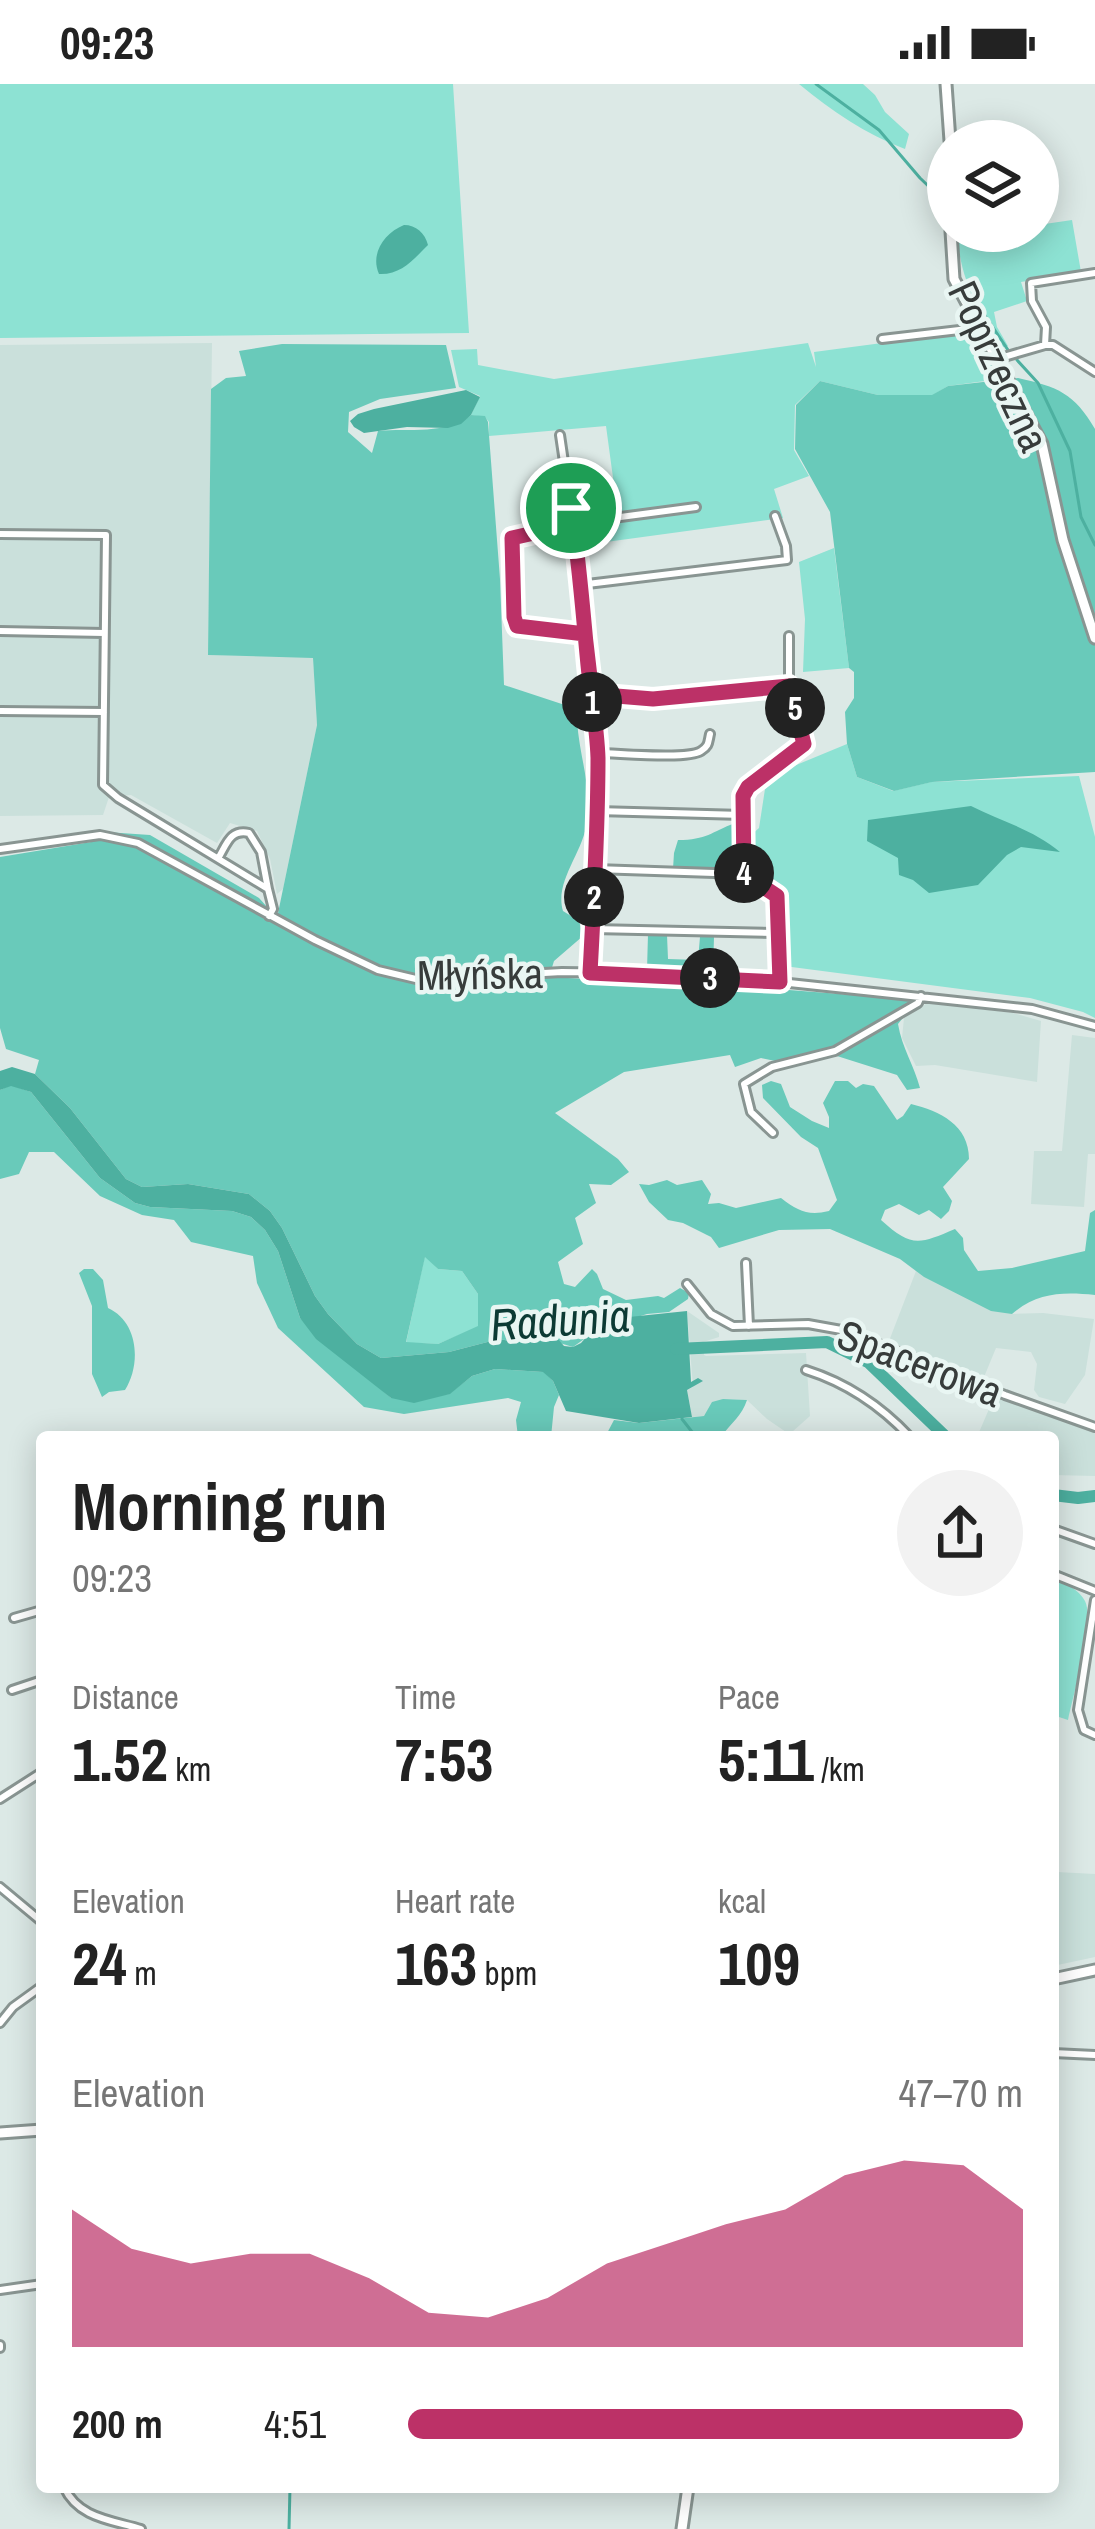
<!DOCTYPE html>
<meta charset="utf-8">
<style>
:root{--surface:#fff;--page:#f2f2f2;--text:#222;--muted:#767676;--accent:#bc3167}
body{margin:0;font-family:"Archivo Narrow",sans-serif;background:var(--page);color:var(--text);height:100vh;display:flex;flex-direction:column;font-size:45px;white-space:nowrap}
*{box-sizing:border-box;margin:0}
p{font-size:39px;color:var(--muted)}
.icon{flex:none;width:66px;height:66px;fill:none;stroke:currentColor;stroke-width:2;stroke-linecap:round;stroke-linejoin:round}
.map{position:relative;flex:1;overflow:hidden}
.drawer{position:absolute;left:36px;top:1347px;width:1023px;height:1062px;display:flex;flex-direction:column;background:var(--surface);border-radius:12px;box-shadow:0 6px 30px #0003}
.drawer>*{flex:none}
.fabs{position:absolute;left:927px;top:36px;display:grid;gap:24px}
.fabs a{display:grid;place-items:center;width:132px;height:132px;border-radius:50%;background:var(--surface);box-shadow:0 6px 30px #0003;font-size:60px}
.pin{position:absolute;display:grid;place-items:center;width:102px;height:102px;color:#fff;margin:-51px;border:6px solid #fff;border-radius:50%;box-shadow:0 3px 12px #0007}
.km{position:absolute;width:60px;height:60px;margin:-30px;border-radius:50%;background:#222;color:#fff;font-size:33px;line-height:60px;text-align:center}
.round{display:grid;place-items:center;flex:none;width:126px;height:126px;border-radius:63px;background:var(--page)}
.headline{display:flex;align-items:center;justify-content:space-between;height:204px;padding:0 36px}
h1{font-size:66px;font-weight:700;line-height:90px}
.metrics{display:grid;grid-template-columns:repeat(3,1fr);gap:18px;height:204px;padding:12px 36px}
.metrics div{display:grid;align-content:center}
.metrics b{font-size:60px;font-weight:700}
.metrics small{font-size:33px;font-weight:400}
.metrics p{font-size:33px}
.chart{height:336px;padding:24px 36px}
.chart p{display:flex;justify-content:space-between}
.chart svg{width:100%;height:216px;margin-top:12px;fill:var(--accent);opacity:.7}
ul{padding:0 36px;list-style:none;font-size:39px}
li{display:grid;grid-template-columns:192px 144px 1fr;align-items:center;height:90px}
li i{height:30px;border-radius:15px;background:var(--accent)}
.status{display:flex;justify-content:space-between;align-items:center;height:84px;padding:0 60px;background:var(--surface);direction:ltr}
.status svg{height:33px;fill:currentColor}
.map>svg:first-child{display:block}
.built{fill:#cae0db}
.green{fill:#8de2d3}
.forest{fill:#69caba;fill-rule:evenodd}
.water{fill:#4db0a0}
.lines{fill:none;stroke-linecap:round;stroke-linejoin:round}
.stream{stroke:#4db0a0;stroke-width:3}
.river{stroke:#4db0a0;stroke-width:12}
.street-casing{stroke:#899592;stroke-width:12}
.secondary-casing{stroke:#899592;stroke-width:15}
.street{stroke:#fff;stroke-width:6}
.secondary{stroke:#fff;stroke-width:9}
.route-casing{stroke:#fff;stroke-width:24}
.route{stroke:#bc3167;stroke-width:15}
.labels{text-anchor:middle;stroke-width:9;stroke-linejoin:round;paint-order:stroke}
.street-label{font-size:42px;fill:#373c3b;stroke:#e9f6f3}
.water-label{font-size:45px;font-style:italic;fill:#0c3a34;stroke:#e9f6f3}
</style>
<div class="status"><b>09:23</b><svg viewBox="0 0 49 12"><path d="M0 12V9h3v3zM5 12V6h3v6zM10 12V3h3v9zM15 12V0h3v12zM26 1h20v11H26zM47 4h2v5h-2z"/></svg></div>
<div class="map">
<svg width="1095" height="2445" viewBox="0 0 1095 2445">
<rect width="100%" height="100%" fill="#dce9e6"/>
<path class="built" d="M 212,259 L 208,571 L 313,573 L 317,641 L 283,805 L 277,810 L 270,775 L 257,747 L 230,739 L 217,759 L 131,711 L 109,713 L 103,731 L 0,732 L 0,261 Z
M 929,918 L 1013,929 L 1041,937 L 1037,998 L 935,981 L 916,982 L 902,954 L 904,934 Z
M 1072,951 L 1095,954 L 1095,1070 L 1088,1070 L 1084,1123 L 1031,1120 L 1034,1067 L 1062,1067 Z
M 916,1187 L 924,1193 L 1012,1230 L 1043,1229 L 1094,1235 L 1085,1291 L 1065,1320 L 1039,1313 L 1034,1306 L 1037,1280 L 1031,1268 L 996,1264 L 984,1293 L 988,1300 L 889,1257 Z
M 687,1227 L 719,1249 L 719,1253 L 703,1258 L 704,1271 L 706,1272 L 806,1269 L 810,1332 L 792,1348 L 786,1348 L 767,1335 L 747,1316 L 723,1315 L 704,1332 L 692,1333 L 687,1306 L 693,1303 Z
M 995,1311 L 1095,1346 L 1095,1392 L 1053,1391 L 1053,1353 L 977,1353 Z
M 1057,1788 L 1095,1790 L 1095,1873 L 1053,1882 L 1053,1793 Z"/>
<path class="green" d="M 0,0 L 453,0 L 469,249 L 0,254 Z
M 799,0 L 863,0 L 875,11 L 885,28 L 909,50 L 905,65 C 865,50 832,27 799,0 Z
M 1072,136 L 1081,188 L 1021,198 L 1027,217 L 994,228 L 997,243 L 1008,262 L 999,264 C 978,225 962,199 957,153 L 999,147 L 1038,147 L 1038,141 Z
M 973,247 L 1000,295 L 948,302 L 933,311 L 878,311 L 820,297 L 795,321 L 794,366 L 809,392 L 774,405 L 783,434 L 606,458 L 604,437 L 576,440 L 573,407 L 614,401 L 606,342 L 489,352 L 489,338 L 485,333 L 471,331 L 480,312 L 459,303 L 451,266 L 477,265 L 478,281 L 554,295 L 808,259 L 816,283 L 814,268 Z
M 834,464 L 849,584 L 803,588 L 805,535 L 799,478 Z
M 847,660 L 857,693 L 893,707 L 931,698 L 1079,692 L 1095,753 L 1095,934 L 1083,928 L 1030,914 L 784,882 L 783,809 L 753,785 L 750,752 L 759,744 L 765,705 L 789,684 Z
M 425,1171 L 438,1185 L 462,1187 L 478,1210 L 478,1243 L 438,1260 L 406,1259 Z
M 1053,1495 C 1065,1498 1079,1506 1085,1517 C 1095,1536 1073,1612 1068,1636 L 1053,1631 Z"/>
<path class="forest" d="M 282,260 L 446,261 L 456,304 L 380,315 L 349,328 L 348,348 L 372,369 L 378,347 C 408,344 448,351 471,331 L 485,332 L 488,338 L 500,495 L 504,601 L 577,625 C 576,665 592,696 587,737 C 584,768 554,797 563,827 L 579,837 L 583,852 L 554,877 L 549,893 L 776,905 L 917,916 L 898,940 C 902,964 914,981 920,1004 L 907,1006 L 897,991 L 837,972 L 780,978 L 761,974 L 735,983 L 730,971 L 624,988 L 555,1029 L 618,1075 L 629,1088 L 611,1101 L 589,1100 L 596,1119 L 575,1134 L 583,1160 L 558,1178 L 564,1200 L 575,1203 L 592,1185 L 597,1190 L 603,1205 L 626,1216 L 658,1212 L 664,1214 L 680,1204 L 689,1209 L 688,1215 L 669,1228 L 647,1230 L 598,1245 L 573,1263 L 543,1254 L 510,1257 L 499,1255 L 449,1268 L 381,1274 L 357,1260 L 328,1230 L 315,1212 L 282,1144 L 270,1127 L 249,1110 L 188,1100 L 142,1103 L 126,1095 L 70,1024 L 35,990 L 39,976 L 6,965 L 0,944 L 0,773 L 91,758 L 106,748 L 150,751 L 259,814 L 277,834 L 317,641 L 313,574 L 208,571 L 211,305 L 226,294 L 246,292 L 239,267 ZM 425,1173 L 438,1185 L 462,1187 L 478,1210 L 478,1242 L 438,1260 L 406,1258 Z
M 1018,294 C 1058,303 1074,309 1095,345 L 1095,688 L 932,698 L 894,707 L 857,693 L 847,660 L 845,628 L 854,614 L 854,588 L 849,584 L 830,428 L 795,365 L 796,321 L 820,297 L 878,311 L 932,311 L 948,302 Z
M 735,739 L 740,759 L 739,787 L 673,785 L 674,769 L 678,756 C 707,756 711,748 735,739 Z
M 648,850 L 667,851 L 668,875 L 698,876 L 700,853 L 714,853 L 713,888 L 647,886 Z
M 771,997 L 781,1000 L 790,1023 L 812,1037 L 829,1044 L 829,1033 L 823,1019 L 835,997 L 848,997 L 856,1004 L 863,1000 L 874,1002 L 897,1036 L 903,1032 L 911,1020 C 940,1027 969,1041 969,1075 L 943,1103 L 952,1117 L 949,1127 L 941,1135 L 929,1126 L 919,1131 L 899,1120 L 885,1126 L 881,1136 C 911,1163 918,1161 955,1145 L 963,1154 L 964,1166 L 978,1187 L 1012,1184 L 1085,1167 L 1090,1129 L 1095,1126 L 1095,1211 C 1063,1208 1038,1208 1012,1230 L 991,1227 L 924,1193 L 900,1175 L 830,1145 L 779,1146 L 719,1164 L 711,1153 L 683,1139 L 668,1136 L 649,1118 L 639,1100 L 649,1101 L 667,1096 L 677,1101 L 702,1096 L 711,1110 L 708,1120 L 719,1119 L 736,1124 L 781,1114 C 798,1127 808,1132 829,1127 L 837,1116 L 818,1064 L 801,1053 L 763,1014 L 762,1001 Z
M 11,1001 L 31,1008 L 100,1094 L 135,1119 L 150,1123 L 232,1127 L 251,1133 L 265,1146 L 278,1167 L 300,1234 L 391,1314 L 449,1310 L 472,1292 L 495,1285 L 544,1288 L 553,1297 L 559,1311 L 554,1323 L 551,1353 L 518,1353 L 516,1336 L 521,1318 L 508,1314 L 404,1330 L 364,1323 L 278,1244 L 257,1199 L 253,1172 L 191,1158 L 174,1136 L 142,1131 L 100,1112 L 54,1068 L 29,1068 L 19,1090 L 0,1095 L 0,1006 Z
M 84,1185 L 93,1185 L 103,1196 L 108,1224 C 139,1238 141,1281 125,1306 L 109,1308 L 102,1313 L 92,1290 L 92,1222 L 79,1189 Z
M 723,1315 L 747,1316 C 742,1332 731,1339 721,1353 L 605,1353 L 614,1336 L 639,1339 L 704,1332 L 712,1318 Z"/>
<path class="water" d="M 404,141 C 416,141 425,149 428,161 C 413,176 401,191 379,190 C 370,170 384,149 404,141 Z
M 466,306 L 480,313 L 471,331 L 461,340 L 448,344 L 407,343 L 364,349 L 354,343 L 350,337 L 358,330 L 374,325 Z
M 971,722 C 1001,737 1034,746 1060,768 L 1021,763 L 1007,771 L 978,801 L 929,809 L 913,796 L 899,791 L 898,774 L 867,757 L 868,736 Z
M 12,983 L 35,990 L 70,1024 L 126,1095 L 142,1103 L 188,1100 L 249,1110 L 270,1127 L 282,1144 L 315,1212 L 328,1230 L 357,1260 L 381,1274 L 449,1268 L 499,1255 L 510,1257 L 558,1255 L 564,1262 L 573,1263 L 581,1259 L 589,1250 L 622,1240 L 629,1233 L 687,1227 L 691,1298 L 698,1294 L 703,1297 L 687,1306 L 692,1333 L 639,1339 L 566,1327 L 553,1297 L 543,1288 L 495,1285 L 472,1292 L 450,1310 L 414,1319 L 391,1314 L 316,1255 L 300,1234 L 278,1167 L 265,1146 L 251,1133 L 232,1127 L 150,1123 L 135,1119 L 100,1094 L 31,1008 L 11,1002 L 0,1006 L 0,987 Z"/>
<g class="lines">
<path class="stream" d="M 816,0 L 879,46 L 920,94 L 946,119 L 948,179
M 984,230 L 1008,266
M 1017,276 L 1038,299 L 1070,367 L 1081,433 L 1095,461
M 682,1335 L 696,1353
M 289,2445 L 290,2403"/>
<path class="river" d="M 676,1265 L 827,1258 L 868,1278 L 946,1353
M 1053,1411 L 1078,1414 L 1095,1412"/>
<defs>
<path id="street" d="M 882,255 L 968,245 L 979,241
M 1045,261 L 1046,243 L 1032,217 L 1031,199 L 1095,189
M 997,275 L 1045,261 L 1053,261 L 1095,288
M 560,351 L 573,439 L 598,669 L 590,889
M 571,423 C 552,426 544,433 534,449 L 512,454 L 514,533 L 517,542 L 585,550
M 575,439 L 696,423
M 0,450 L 106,451 L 103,701 L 118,714 L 268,805 L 273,825 L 269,832
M 579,501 L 787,476 L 786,462 L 775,432
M 0,547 L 104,549
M 592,610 L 653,615 L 789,602
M 0,627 L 104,628
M 598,669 C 618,669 687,676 701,667 C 709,662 708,659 710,650
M 597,727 L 743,731
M 0,765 L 100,751 L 138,759 L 315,856 L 378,886 L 420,896 L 562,888 L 627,889 L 780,898 L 1032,925 L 1095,942
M 219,773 C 227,759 231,745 249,749 L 261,768 L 268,805
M 595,785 L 744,790
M 593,845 L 775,849
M 780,898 L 777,812 L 744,790 L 743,712 L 748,703 L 804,660 L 789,602 L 789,552
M 773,1049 L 751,1028 L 744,1000 L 772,983 L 835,967 L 918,919 L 921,912
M 746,1179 L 749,1242
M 687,1200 L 711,1230 L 733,1242 L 808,1240 L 847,1247 L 1005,1311 L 1095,1343
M 806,1286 C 847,1299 881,1322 910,1353
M 1053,1445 L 1095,1460
M 1053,1490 L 1095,1507
M 1095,1516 L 1078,1626 L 1084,1646 L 1095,1651
M 14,1534 L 42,1526
M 12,1606 L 42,1596
M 0,1715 L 42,1688
M 0,1803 L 42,1838
M 0,1939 L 13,1923 L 42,1902
M 1053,1969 L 1095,1971
M 0,2206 L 42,2200
M 0,2261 L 0,2264
M 64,2403 C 78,2434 111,2436 141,2445"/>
<path id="secondary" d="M 946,0 L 950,57
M 951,147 L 954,195 L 1042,360 L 1063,456 L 1095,554
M 1053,1895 L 1095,1886
M 0,2049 L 42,2046
M 682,2445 L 688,2403"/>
</defs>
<use href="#street" class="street-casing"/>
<use href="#secondary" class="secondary-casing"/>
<use href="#street" class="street"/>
<use href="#secondary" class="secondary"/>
</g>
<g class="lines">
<defs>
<path id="route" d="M 571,424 C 579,475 583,529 588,581 C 591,612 597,643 598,674 C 598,745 594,817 590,889 L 780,898 L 777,812 L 744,790 L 743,712 L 748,703 L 804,660 L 789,602 L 653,615 L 592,610 L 585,550 L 517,542 L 514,533 L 512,454 L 534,449 C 544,433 552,426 571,424"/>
</defs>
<use href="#route" class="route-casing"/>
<use href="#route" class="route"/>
</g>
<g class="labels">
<g class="street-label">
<text transform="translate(999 282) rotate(65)" y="15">Poprzeczna</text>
<text transform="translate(480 890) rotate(-1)" y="15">Młyńska</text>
<text transform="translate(920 1279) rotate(21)" y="15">Spacerowa</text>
</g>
<g class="water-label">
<text transform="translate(560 1236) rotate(-4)" y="16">Radunia</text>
</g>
</g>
</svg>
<div class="fabs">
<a><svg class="icon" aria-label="layers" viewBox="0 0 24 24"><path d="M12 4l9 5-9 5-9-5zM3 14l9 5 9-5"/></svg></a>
</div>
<div class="pin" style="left:571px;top:424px;background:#1e9e55"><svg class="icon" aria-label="arrive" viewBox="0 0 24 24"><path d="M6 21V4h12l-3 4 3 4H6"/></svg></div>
<b class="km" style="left:592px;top:618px">1</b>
<b class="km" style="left:594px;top:813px">2</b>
<b class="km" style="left:710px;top:894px">3</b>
<b class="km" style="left:744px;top:789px">4</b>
<b class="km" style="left:795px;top:624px">5</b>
<section class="drawer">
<div class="headline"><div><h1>Morning run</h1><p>09:23</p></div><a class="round"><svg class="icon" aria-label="share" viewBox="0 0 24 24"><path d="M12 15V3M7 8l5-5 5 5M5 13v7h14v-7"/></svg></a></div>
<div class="metrics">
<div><p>Distance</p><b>1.52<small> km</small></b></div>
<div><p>Time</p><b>7:53</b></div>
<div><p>Pace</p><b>5:11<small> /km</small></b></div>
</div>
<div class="metrics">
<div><p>Elevation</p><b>24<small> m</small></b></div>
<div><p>Heart rate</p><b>163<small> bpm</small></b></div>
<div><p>kcal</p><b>109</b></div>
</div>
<div class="chart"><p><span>Elevation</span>47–70 m</p>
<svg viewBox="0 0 160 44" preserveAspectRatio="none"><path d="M0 44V16L10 24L20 27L30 25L40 25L50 30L60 37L70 38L80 34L90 27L100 23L110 19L120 16L130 9L140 6L150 7L160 16V44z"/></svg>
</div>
<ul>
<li><b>200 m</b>4:51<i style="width:100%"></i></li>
</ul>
</section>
</div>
